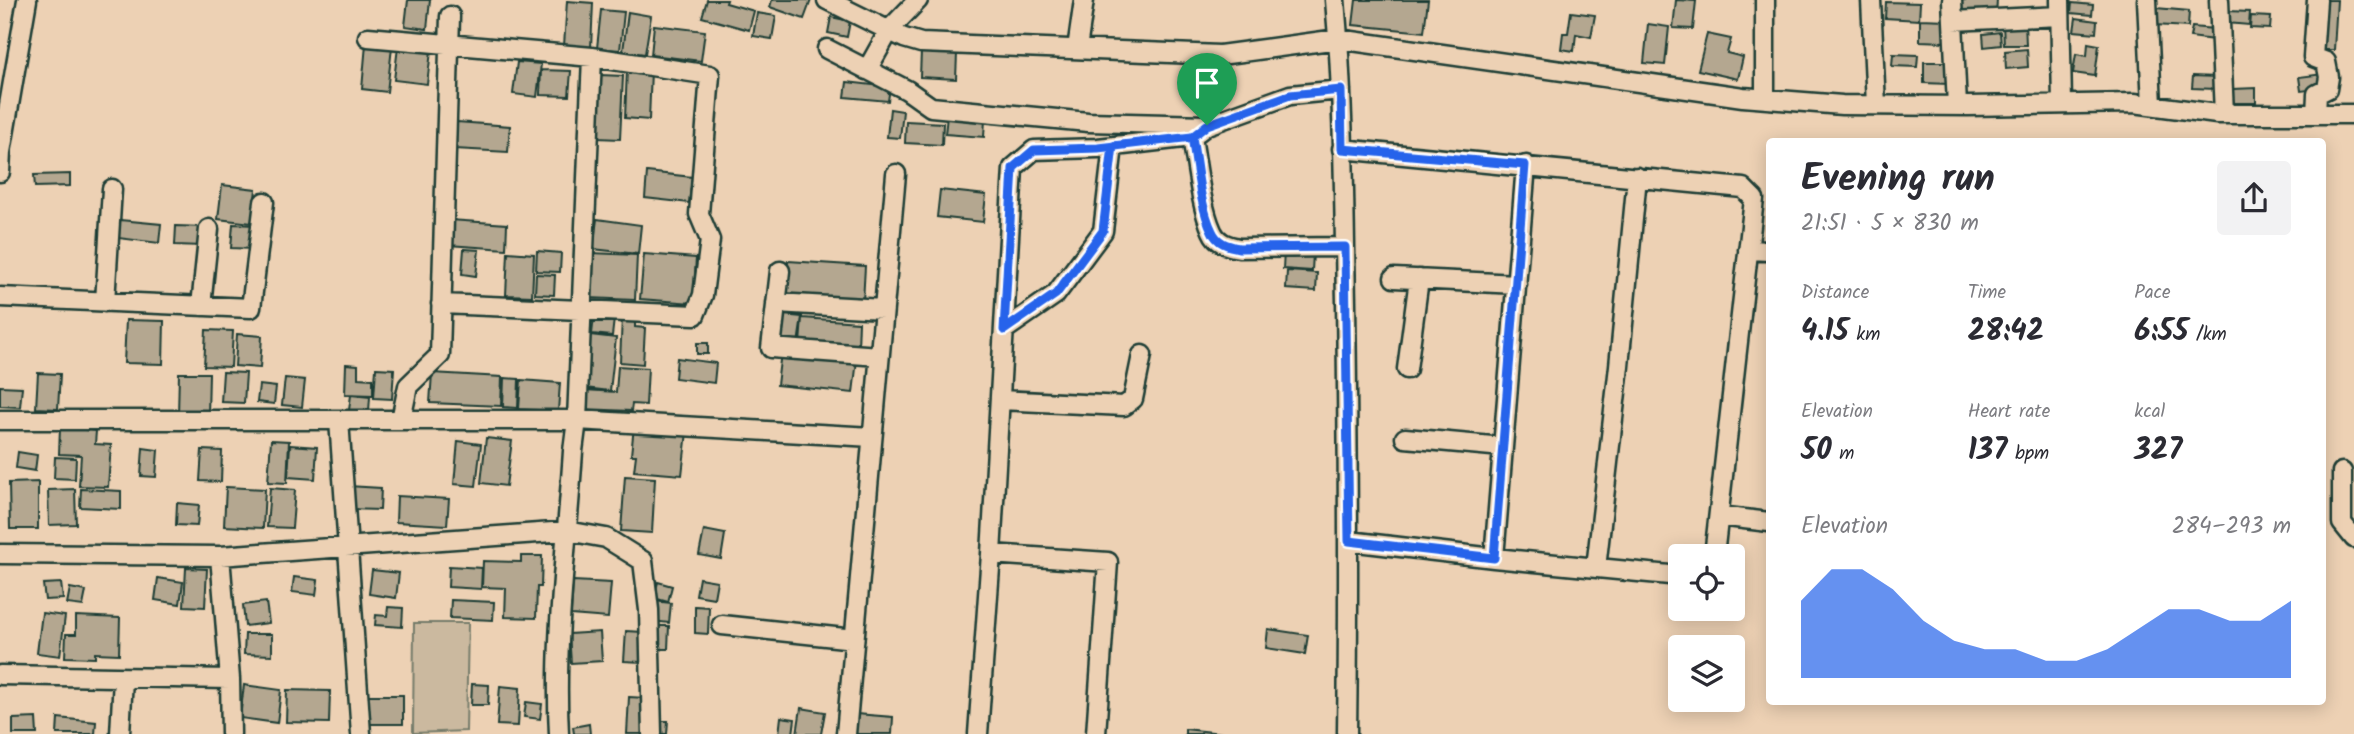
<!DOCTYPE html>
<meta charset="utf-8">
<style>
:root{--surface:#fff;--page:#f2f2f3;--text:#2b2b33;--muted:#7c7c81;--accent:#2563eb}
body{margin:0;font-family:Kalam,sans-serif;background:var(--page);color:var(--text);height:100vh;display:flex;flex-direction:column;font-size:26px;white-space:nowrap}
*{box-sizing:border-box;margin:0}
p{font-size:23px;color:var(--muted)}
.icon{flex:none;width:38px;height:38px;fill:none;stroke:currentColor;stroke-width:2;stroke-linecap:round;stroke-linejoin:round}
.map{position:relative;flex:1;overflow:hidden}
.drawer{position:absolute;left:1766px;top:138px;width:560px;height:567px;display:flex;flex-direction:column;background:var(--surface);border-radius:7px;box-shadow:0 4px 18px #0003}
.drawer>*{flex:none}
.controls{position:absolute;left:1668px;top:544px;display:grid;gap:14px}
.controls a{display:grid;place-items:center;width:77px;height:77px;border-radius:7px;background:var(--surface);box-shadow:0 4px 18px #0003;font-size:35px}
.pin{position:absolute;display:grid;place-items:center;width:60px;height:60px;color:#fff;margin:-72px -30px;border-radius:50% 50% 50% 0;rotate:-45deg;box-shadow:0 0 7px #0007}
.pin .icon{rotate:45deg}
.round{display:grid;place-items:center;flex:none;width:74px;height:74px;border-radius:7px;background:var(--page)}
.head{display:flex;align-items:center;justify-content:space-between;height:119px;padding:0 35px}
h1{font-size:38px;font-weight:600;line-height:52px}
.figures{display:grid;grid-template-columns:repeat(3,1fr);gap:10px;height:119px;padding:7px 35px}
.figures div{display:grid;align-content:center}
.figures b{font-size:30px;font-weight:600}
.figures small{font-size:19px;font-weight:400}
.figures p{font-size:19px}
.chart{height:196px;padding:14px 35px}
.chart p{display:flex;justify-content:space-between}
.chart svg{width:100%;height:126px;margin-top:7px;fill:var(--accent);opacity:.7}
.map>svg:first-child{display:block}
.green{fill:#cbb99f;stroke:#757b6a;stroke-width:2}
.building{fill:#b4a790;stroke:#1f3d34;stroke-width:2}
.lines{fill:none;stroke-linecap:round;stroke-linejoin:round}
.minor-casing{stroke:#1f3d34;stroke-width:23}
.minor{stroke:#edd1b4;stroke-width:18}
.route-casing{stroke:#fff;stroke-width:14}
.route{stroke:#2563eb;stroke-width:9}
</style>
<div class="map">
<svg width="2354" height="734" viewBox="0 0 2354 734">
<rect width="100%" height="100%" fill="#edd1b4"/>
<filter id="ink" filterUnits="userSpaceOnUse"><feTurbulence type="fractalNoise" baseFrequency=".0143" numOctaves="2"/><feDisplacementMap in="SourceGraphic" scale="14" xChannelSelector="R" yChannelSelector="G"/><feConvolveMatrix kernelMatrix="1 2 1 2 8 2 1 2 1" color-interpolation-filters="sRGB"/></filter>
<g filter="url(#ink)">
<path class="green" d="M 414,623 L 468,623 L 466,731 L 413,733 Z"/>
<path class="building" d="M 408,0 L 430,0 L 427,29 L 405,26 Z
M 707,0 L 727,0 L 726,3 L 754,11 L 749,30 L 702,17 Z
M 772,0 L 811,0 L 804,19 L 770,7 Z
M 1356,0 L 1428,0 L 1424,32 L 1353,25 Z
M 1676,0 L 1696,1 L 1693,29 L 1673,28 Z
M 1960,0 L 1997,0 L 1996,16 L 1959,17 Z
M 2323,0 L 2337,0 L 2334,50 L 2320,50 Z
M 567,1 L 593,3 L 591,48 L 564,46 Z
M 1886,2 L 1920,3 L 1919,20 L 1885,18 Z
M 2072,3 L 2093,5 L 2092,15 L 2071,13 Z
M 2156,8 L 2189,11 L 2188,27 L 2155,25 Z
M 601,10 L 624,12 L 620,50 L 597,48 Z
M 2228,11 L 2250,12 L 2249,25 L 2227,23 Z
M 628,12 L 651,16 L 645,54 L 623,51 Z
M 1571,12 L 1595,15 L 1591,37 L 1576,34 L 1574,51 L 1561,49 L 1563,33 L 1568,33 Z
M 757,13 L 776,16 L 772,39 L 753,36 Z
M 2251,16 L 2271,17 L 2270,29 L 2250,28 Z
M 831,17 L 850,21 L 847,37 L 828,33 Z
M 2076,18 L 2097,21 L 2096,33 L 2074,31 Z
M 1920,19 L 1947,20 L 1946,42 L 1920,41 Z
M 2025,22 L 2026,45 L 2004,45 L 2003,23 Z
M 1648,24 L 1669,27 L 1665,65 L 1644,63 Z
M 654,25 L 705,31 L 701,61 L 651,55 Z
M 2192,27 L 2214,29 L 2214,40 L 2190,37 Z
M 2000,32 L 2001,45 L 1984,47 L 1983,34 Z
M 1707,34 L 1731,39 L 1727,53 L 1743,57 L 1738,79 L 1698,70 Z
M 2088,43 L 2099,45 L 2095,76 L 2073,73 L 2076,54 L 2087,56 Z
M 366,44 L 392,47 L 387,92 L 362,89 Z
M 398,47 L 431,51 L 427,84 L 394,80 Z
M 2027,49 L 2028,67 L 2006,69 L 2005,51 Z
M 921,51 L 957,53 L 956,79 L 920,77 Z
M 1893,54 L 1918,55 L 1917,67 L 1892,66 Z
M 517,62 L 541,64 L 537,97 L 513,94 Z
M 1924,62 L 1950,62 L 1949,84 L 1924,83 Z
M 627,69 L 651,70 L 649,120 L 625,118 Z
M 541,70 L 571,71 L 569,96 L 540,95 Z
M 2323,74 L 2325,88 L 2301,91 L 2299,77 Z
M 600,75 L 623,76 L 620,139 L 597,138 Z
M 2193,76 L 2216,77 L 2216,89 L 2192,88 Z
M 847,82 L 890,87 L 888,101 L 845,97 Z
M 2256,88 L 2256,103 L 2233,103 L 2233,89 Z
M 890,109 L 903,111 L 900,138 L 887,137 Z
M 947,116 L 985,119 L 984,137 L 945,134 Z
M 906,121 L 943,123 L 942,145 L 905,143 Z
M 457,122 L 510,126 L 508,152 L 455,149 Z
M 647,172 L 692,177 L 689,203 L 645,198 Z
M 70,174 L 70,186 L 35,187 L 34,175 Z
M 222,185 L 256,189 L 252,223 L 218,219 Z
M 940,190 L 986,195 L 983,222 L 937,217 Z
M 597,219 L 641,225 L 638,254 L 593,249 Z
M 120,220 L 161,224 L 159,243 L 118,238 Z
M 450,220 L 507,224 L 506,249 L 448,245 Z
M 233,224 L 255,225 L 254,249 L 231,248 Z
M 176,226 L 204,227 L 203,246 L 175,245 Z
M 464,249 L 479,250 L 476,276 L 462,274 Z
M 537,251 L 561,253 L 560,272 L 536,271 Z
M 1284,251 L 1313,253 L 1312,271 L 1283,269 Z
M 508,252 L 534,254 L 532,296 L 506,295 Z
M 591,253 L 637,255 L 635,300 L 589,298 Z
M 644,254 L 696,258 L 693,303 L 640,299 Z
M 788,261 L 865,266 L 863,302 L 786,296 Z
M 1287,271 L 1317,273 L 1316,291 L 1286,289 Z
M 536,274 L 555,275 L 554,295 L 535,294 Z
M 783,315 L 802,317 L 798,344 L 780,342 Z
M 594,317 L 614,319 L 612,336 L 592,334 Z
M 622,317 L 635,317 L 635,327 L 645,328 L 643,364 L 620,362 Z
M 802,318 L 859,322 L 858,348 L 800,344 Z
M 126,320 L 164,321 L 163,364 L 124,363 Z
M 206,330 L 233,331 L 231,367 L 204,366 Z
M 237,334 L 262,336 L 260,368 L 235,366 Z
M 590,335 L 616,338 L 610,391 L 585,388 Z
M 697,343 L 708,343 L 708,354 L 697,354 Z
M 781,352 L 857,360 L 853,393 L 777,385 Z
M 677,358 L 716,363 L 714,383 L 675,378 Z
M 346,364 L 358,365 L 358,378 L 373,379 L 373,395 L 345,394 Z
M 618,366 L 648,368 L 646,405 L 632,404 L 631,411 L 583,409 L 584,390 L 616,392 Z
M 376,368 L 394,369 L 392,399 L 374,398 Z
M 223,372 L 246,373 L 244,403 L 221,402 Z
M 38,373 L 60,374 L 58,409 L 36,408 Z
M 179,373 L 209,373 L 208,416 L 178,416 Z
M 432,373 L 502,377 L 501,406 L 430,403 Z
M 285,378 L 305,380 L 302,407 L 282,405 Z
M 504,378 L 519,379 L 518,408 L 503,407 Z
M 521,380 L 560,383 L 558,411 L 519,409 Z
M 259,385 L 276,387 L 274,404 L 257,402 Z
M 0,386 L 22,387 L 20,407 L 0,406 Z
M 351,395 L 370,397 L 369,411 L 349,410 Z
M 634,426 L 687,432 L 682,475 L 634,471 L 636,455 L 631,455 Z
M 60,428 L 96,431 L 95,444 L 111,445 L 108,487 L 79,486 L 81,455 L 59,454 Z
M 486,438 L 512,441 L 506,486 L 481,483 Z
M 271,440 L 289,441 L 287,483 L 268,482 Z
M 458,441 L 481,444 L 476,486 L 454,484 Z
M 290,445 L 317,447 L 315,479 L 288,477 Z
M 143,448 L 158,450 L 156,477 L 141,476 Z
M 202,450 L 222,451 L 221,482 L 200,481 Z
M 18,452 L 37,455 L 35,471 L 16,468 Z
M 55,457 L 76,458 L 75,479 L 54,478 Z
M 625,476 L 655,478 L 652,533 L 621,531 Z
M 38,482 L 38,529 L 10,529 L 9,483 Z
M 348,486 L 381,488 L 380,510 L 347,509 Z
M 226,487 L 265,489 L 263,528 L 224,526 Z
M 270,488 L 295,490 L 292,528 L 267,527 Z
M 75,489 L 76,524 L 49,525 L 48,490 Z
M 81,489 L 121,491 L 121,509 L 80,507 Z
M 397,496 L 449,499 L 447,525 L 396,522 Z
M 177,503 L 199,505 L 197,526 L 176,525 Z
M 704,530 L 725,534 L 721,559 L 699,555 Z
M 521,556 L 542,556 L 541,587 L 537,587 L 536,618 L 505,617 L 506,588 L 482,587 L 483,561 L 521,562 Z
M 449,566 L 482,568 L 481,589 L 448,587 Z
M 186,568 L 207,569 L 205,607 L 184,606 Z
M 372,570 L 399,573 L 396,598 L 369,594 Z
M 294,577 L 318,580 L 316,595 L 292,592 Z
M 158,578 L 183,582 L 180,604 L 155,600 Z
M 699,578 L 717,581 L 714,598 L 696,595 Z
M 573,581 L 611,583 L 608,618 L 571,615 Z
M 658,582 L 672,586 L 668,602 L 654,598 Z
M 61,583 L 63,599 L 45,600 L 43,584 Z
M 70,588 L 86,591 L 83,606 L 67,604 Z
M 451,600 L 494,602 L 493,620 L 450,618 Z
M 654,601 L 671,603 L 669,623 L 652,621 Z
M 266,602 L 269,623 L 245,626 L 243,605 Z
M 695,606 L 709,607 L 708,634 L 695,633 Z
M 388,607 L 403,608 L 402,627 L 375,625 L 376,615 L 387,616 Z
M 42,613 L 65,616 L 60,656 L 37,653 Z
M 76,616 L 120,618 L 119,654 L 95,653 L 95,658 L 65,657 L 66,634 L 76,634 Z
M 652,626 L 669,626 L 668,649 L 651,649 Z
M 1268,629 L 1308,635 L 1305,654 L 1266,648 Z
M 626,631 L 643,632 L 641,662 L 624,661 Z
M 600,632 L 602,661 L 571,663 L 569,634 Z
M 245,634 L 272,634 L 272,655 L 244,654 Z
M 472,684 L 489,685 L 488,705 L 471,705 Z
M 244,685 L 281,690 L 277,723 L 240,718 Z
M 500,686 L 520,688 L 518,726 L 497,725 Z
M 287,690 L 330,691 L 329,723 L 286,722 Z
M 366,695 L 403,695 L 403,724 L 367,724 Z
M 629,697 L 645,698 L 643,734 L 627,734 Z
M 526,702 L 542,704 L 540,719 L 524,717 Z
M 801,708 L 825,712 L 821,734 L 797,734 Z
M 856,714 L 893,717 L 892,734 L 855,734 Z
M 781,717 L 795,719 L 793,734 L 779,734 Z
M 36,718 L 37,734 L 13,734 L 13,719 Z
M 58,718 L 96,722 L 95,734 L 57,734 Z
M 657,721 L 668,721 L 667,734 L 657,734 Z
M 589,724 L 590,734 L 574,734 L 573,727 Z
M 1185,729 L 1221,733 L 1221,734 L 1185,734 Z"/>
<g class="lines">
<defs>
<path id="minor" d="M 827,0 L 904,38 L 921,43 L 1220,55 L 1338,39 L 1743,97 L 1842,105 L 1968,106 L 2134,103 L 2217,114 L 2354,114
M 1335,0 C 1344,101 1344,202 1346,303 C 1348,447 1349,590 1347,734
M 1871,0 L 1876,105
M 1952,0 L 1957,106
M 2060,0 L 2062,104
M 2147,0 L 2152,105
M 2219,0 L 2224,114
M 1953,21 L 2060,16
M 368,37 L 592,57 L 710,75 L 699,214 L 710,240 L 703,295 L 695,315 L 441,304
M 827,49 L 907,90 L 931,107 L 1088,122 L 1207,125
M 1077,49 L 1084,0
M 867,70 L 890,29 L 918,0
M 1765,99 L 1765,0
M 2316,114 L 2317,94 L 2327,89 L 2329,77 L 2326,62 L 2313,57 L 2317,0
M 1198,132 L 1207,125 L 1290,95 L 1341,90
M 1342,149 L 1743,188 L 1754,199 L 1714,556
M 0,172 L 1,152 L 27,0
M 1748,250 L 1769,251
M 780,271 L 771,348 L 879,356
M 1394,278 L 1517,284
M 0,297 L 251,308 L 264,202
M 105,302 L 112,189
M 776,303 L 883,309
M 201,306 L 209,229
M 1004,330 L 1056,294 L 1103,231 L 1113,146
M 1407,369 L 1419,279
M 1000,400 L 1124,406 L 1133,399 L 1142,355
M 0,420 L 401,420 L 408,386 L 440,355 L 450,16
M 339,420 L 361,734
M 401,420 L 577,420 L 592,57
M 1405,438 L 1503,447
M 2342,472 L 2342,523 L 2354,538
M 1719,516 L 1769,522
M 1349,541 L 1494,558 L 1680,576
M 0,554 L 220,556 L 567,531 L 606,538 L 643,561 L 649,610 L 652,734
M 991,554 L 1013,168 L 1034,150 L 1098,148 L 1192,137 C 1197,165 1201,207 1212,231 C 1217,243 1228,246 1239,248 L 1345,247
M 220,556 L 230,679 L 231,734
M 1494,558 L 1526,165
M 1596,568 L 1619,366 L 1637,177
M 722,625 L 854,639
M 0,675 L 230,679
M 120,734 L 123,678
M 559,734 C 554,640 567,545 573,451 L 577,420 L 872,437
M 846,734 L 896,174
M 978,734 L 991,554 L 1108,562 L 1096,734"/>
</defs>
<use href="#minor" class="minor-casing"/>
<use href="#minor" class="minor"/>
</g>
</g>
<g class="lines" filter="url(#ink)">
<defs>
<path id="route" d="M 1207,125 L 1192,137 L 1113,146 L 1103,231 L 1056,294 L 1004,330 L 1013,168 L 1034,150 L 1098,148 L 1192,137 C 1197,165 1200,207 1212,231 C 1217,243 1228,246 1239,248 L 1345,247 L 1349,541 L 1494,558 L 1525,165 L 1342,149 L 1341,90 L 1290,95 L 1207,125"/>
</defs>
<use href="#route" class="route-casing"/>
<use href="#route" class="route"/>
</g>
</svg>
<div class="controls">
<a><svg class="icon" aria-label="locate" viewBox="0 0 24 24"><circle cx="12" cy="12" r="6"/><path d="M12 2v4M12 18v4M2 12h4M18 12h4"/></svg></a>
<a><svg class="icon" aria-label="layers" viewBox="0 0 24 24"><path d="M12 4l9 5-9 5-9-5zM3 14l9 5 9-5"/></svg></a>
</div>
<div class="pin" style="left:1207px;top:125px;background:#1e9e55"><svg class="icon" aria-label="arrive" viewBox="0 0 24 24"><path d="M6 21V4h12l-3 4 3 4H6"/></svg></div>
<section class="drawer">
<div class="head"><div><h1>Evening run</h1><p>21:51 · 5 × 830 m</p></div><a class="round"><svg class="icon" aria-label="share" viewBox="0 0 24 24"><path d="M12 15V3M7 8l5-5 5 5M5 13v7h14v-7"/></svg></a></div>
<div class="figures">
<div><p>Distance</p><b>4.15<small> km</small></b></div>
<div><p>Time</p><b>28:42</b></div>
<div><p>Pace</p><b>6:55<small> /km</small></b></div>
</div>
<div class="figures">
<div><p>Elevation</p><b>50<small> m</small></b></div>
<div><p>Heart rate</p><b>137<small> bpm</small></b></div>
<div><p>kcal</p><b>327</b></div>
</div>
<div class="chart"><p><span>Elevation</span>284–293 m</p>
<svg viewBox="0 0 160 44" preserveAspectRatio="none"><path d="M0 44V17L10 6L20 6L30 13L40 24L50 31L60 34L70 34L80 38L90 38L100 34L110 27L120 20L130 20L140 24L150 24L160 17V44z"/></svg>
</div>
</section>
</div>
